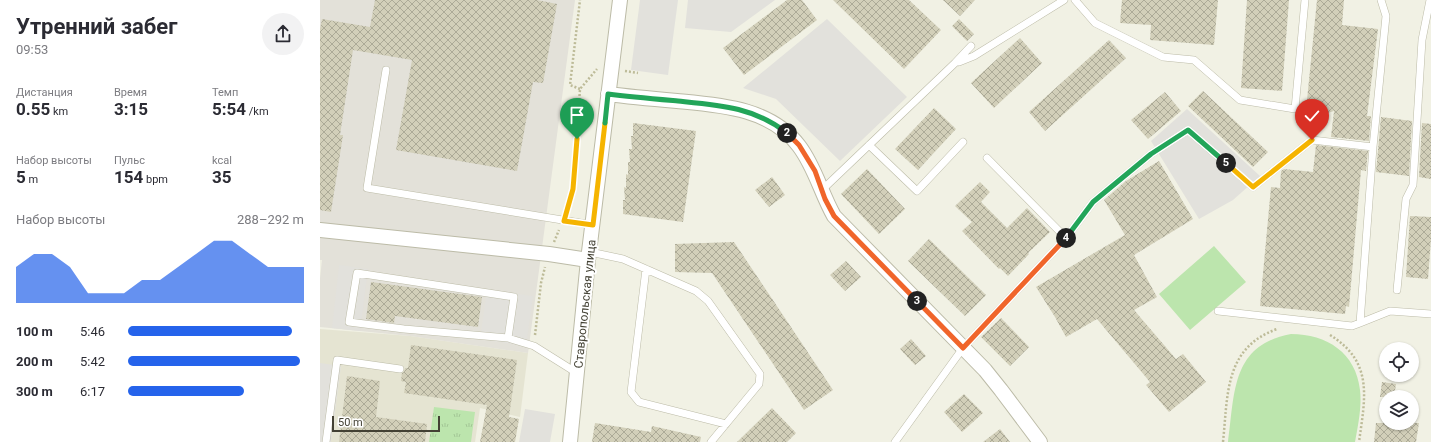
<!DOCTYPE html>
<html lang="ru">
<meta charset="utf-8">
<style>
:root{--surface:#fff;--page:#f2f2f3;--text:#2b2b33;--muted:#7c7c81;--accent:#2563eb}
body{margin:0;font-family:Roboto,sans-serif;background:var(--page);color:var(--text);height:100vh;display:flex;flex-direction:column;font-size:15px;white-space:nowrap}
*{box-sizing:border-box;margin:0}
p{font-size:13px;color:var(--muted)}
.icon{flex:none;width:22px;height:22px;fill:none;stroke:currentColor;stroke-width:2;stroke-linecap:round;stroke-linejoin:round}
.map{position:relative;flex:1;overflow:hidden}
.panel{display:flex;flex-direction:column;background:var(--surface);width:320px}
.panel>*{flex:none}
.buttons{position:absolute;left:1059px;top:342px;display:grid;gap:8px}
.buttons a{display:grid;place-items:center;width:40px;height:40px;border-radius:50%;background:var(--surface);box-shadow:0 1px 3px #0004;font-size:20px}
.scale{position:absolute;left:12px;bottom:10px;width:108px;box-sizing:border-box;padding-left:4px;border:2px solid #434134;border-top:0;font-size:11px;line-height:14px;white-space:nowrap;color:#434134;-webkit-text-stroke:3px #fff;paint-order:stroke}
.pin{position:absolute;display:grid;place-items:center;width:34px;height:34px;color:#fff;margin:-41px -17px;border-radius:50% 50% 50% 0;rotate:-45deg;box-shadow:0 0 4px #0007}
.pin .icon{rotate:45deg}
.km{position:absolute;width:20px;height:20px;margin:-10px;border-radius:50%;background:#222;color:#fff;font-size:11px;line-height:20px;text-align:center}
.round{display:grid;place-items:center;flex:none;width:42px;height:42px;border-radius:21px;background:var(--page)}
.headline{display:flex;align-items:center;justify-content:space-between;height:68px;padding:0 16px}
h1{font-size:22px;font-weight:700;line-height:30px}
.stats{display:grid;grid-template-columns:repeat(3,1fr);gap:6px;height:68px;padding:4px 16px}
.stats div{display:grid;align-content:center}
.stats b{font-size:17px;font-weight:700}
.stats small{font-size:11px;font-weight:400}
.stats p{font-size:11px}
.chart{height:112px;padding:8px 16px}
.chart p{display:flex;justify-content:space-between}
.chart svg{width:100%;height:72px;margin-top:4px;fill:var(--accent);opacity:.7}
ul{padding:0 16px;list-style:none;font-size:13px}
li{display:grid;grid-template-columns:64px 48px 1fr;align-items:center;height:30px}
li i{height:10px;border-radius:5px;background:var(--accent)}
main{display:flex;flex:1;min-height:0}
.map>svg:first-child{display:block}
.residential{fill:#e5e4d2}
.industrial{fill:#e3e1d9}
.park{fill:url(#park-tufts)}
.garden{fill:#bce5ad}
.parking{fill:#e2e1dc}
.building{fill:url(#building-cross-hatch)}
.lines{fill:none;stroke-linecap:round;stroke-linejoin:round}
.lane-casing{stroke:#bcbba7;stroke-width:8}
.street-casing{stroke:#bcbba7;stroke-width:16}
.path{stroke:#bdbb98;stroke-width:2.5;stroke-dasharray:2 2;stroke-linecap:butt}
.lane{stroke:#fff;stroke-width:7}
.street{stroke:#fff;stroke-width:14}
.split-1-casing{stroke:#fff;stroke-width:8}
.split-2-casing{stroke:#fff;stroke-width:8}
.split-3-casing{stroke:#fff;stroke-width:8}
.split-4-casing{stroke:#fff;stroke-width:8}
.split-5-casing{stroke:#fff;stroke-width:8}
.split-6-casing{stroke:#fff;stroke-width:8}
.split-1{stroke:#f5b400;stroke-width:5}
.split-2{stroke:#22a559;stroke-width:5}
.split-3{stroke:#f0652b;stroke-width:5}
.split-4{stroke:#f0652b;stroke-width:5}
.split-5{stroke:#22a559;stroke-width:5}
.split-6{stroke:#f5b400;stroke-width:5}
.labels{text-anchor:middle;stroke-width:4;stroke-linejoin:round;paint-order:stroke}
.street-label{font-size:12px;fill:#434134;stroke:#fff}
</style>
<main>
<section class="panel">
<div class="headline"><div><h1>Утренний забег</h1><p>09:53</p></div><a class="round"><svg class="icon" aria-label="share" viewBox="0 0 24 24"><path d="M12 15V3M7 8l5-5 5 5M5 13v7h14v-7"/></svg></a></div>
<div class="stats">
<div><p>Дистанция</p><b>0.55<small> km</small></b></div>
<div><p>Время</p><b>3:15</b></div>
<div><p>Темп</p><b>5:54<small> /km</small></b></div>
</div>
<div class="stats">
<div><p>Набор высоты</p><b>5<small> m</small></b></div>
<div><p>Пульс</p><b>154<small> bpm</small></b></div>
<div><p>kcal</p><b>35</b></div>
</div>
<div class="chart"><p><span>Набор высоты</span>288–292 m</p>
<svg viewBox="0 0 160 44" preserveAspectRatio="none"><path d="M0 44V22L10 14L20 14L30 22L40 38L50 38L60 38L70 30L80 30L90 22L100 14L110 6L120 6L130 14L140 22L150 22L160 22V44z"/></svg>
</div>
<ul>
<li><b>100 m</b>5:46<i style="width:93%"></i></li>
<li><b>200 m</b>5:42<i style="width:98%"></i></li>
<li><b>300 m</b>6:17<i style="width:66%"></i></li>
</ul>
</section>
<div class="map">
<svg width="1111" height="442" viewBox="0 0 1111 442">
<defs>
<pattern id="park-tufts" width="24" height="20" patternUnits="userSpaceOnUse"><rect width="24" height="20" fill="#bce5ad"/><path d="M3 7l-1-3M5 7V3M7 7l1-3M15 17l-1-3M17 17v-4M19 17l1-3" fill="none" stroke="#a3c695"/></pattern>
<pattern id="building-cross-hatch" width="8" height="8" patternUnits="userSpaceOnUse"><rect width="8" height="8" fill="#d2cfb9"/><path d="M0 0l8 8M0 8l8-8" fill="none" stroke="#acaa97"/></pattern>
</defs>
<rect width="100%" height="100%" fill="#f1f1e4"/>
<path class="residential" d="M 0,329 L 90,336 L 208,353 L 200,417 L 160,408 L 155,442 L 0,442 Z"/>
<path class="industrial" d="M 0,0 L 255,0 L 208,353 L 90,336 L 0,327 L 0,278 L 2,260 L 0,260 Z"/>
<path class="park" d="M 114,407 L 155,412 L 151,442 L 109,442 Z"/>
<path class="garden" d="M 894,246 L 926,282 L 870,330 L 839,294 Z
M 971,334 C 1007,334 1036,353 1040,390 C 1042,407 1038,425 1035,442 L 908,442 C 915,393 911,345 971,334 Z"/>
<path class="parking" d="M 320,0 L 358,0 L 348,75 L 311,70 Z
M 368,0 L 455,0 L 411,32 L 365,28 Z
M 507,19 L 587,97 L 520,161 L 456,99 L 423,88 Z
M 867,109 L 940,176 L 913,200 L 879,219 L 831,141 Z
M 19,265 L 48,269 L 40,331 L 12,328 Z
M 167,290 L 213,296 L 206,346 L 160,339 Z
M 0,363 L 21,366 L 11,442 L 0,442 Z
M 205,409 L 235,414 L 230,442 L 199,442 Z"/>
<path class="building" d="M 55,0 L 217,0 L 237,4 L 223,83 L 213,82 L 197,171 L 76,150 L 92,60 L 33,50 L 20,135 L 23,135 L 11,212 L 0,210 L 0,29 L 2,19 L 50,27 Z
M 467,0 L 482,0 L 497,20 L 424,75 L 403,48 Z
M 513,0 L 589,0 L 621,30 L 584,69 Z
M 623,0 L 655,0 L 640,16 Z
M 802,0 L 898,0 L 894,45 L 830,40 L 831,25 L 800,23 Z
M 927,0 L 969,0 L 962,91 L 921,88 Z
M 997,0 L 1024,0 L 1022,25 L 1058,29 L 1047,116 L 1051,116 L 1049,141 L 1011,137 L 1014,111 L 985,120 Z
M 639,19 L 654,34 L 647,41 L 632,26 Z
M 700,38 L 722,63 L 674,108 L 651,83 Z
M 789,40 L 806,58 L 725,131 L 709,112 Z
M 883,91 L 948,152 L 933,167 L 868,106 Z
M 845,92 L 861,111 L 828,139 L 811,120 Z
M 614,108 L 636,129 L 598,170 L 575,149 Z
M 1061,117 L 1092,121 L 1089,176 L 1056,172 Z
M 313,123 L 376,131 L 363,222 L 303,214 L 303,200 L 305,200 L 304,187 L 306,188 L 306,174 L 308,175 L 308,162 L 310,162 L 309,149 L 312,149 L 311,136 L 313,136 Z
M 1102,123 L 1111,124 L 1111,179 L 1099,177 Z
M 996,145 L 1048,151 L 1046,171 L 1041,170 L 1029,307 L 1026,306 L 1025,314 L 940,306 L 951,187 L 960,188 L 961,171 L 964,169 L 993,172 Z
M 839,161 L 873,219 L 814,255 L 837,297 L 814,310 L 856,359 L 863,354 L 886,382 L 849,412 L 826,385 L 830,382 L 777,319 L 746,337 L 735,317 L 716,287 L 805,235 L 784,200 L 806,181 Z
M 547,169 L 585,209 L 559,234 L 521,194 Z
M 452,177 L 465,195 L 449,207 L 435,190 Z
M 660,182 L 670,192 L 661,202 L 687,228 L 707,208 L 730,232 L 708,253 L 709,254 L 688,276 L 680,268 L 679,269 L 642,231 L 652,222 L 635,206 Z
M 1090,216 L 1111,217 L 1111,239 L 1108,279 L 1086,277 Z
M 609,239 L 666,295 L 645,316 L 588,261 Z
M 414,242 L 513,390 L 484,410 L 392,273 L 355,272 L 355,244 Z
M 526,261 L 541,277 L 525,291 L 510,275 Z
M 51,282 L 162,297 L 158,327 L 75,316 L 74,323 L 46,319 Z
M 681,318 L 709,347 L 690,366 L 661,337 Z
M 591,339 L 606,356 L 595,365 L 580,349 Z
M 91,345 L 197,360 L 189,417 L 199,419 L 195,442 L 160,442 L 167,405 L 84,393 L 86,382 L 81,381 L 82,373 L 84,372 L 85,368 L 88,368 Z
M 27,376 L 60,381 L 56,417 L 107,424 L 105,442 L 19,442 Z
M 1062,382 L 1076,384 L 1074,397 L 1060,397 Z
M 644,394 L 663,413 L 642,432 L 624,412 Z
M 452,408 L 476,433 L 467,442 L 417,442 Z
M 275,423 L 331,432 L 332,426 L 381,437 L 380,442 L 272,442 Z
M 1056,423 L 1099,423 L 1096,442 L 1054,442 Z
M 680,429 L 690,442 L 663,442 Z"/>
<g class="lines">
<defs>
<path id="lane" d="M 755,0 L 775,23 L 843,57 L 874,60 L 920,100 L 975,109 L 985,0
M 1061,0 L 1066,16 L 1053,147 L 1040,323 L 1070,311 L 1111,314
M 639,62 L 654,56 L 744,0
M 66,70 L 47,188 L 273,225
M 549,145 L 597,191 L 643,142
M 667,158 L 746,238
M 502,190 L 635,63 L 651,46
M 270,252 L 303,259 L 376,291 L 388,301 L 440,374 L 439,384 L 391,442
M 326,269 L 311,392 L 319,402 L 406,424
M 1077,290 L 1086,199 L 1093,185 L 1102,40 L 1110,0
M 898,311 L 1032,326 L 1040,323
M 188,338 L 194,297 L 37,273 L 29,322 L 84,329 L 188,338 L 214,346 L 257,373
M 6,442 L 17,360 L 80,369
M 575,442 L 643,348 L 746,238 L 773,202 L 831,154 L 868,130 L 933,187 L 992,140 L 1053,147"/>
<path id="street" d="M 288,94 C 311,97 334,99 357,101 C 400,105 451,108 479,146 C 495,167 501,193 514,216 L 665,370 L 681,390 L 720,442
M 0,230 L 229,254 L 268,260
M 250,442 L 268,260 L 300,0"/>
</defs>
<use href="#lane" class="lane-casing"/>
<use href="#street" class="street-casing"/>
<path class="path" d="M 305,71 L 318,73
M 260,89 L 250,85 L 260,0
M 247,211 L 253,189 L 260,89 L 277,69
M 234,242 L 239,230
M 215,335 L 221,283 L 225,267
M 1010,335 C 1054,362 1045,398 1039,442
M 903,442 C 908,395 904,348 957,329"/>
<use href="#lane" class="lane"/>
<use href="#street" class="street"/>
</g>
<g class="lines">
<defs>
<path id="split-1" d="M 257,139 L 253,189 L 244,221 L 273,225 L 285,123"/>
<path id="split-2" d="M 285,123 L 288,94 C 311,97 335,99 358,101 C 399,105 434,107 467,133"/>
<path id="split-3" d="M 467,133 L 479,145 L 495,171 L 505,199 L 514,216 L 597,301"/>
<path id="split-4" d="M 597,301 L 643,348 L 746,238"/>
<path id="split-5" d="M 746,238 L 773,202 L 831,154 L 868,130 L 906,163"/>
<path id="split-6" d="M 906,163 L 933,187 L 992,140"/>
</defs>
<use href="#split-1" class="split-1-casing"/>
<use href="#split-2" class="split-2-casing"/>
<use href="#split-3" class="split-3-casing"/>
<use href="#split-4" class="split-4-casing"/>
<use href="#split-5" class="split-5-casing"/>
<use href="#split-6" class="split-6-casing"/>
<use href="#split-1" class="split-1"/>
<use href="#split-2" class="split-2"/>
<use href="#split-3" class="split-3"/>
<use href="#split-4" class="split-4"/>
<use href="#split-5" class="split-5"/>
<use href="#split-6" class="split-6"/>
</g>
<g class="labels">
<g class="street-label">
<text transform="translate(265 304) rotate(-84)" y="4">Ставропольская улица</text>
</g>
</g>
</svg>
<div class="buttons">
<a><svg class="icon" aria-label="locate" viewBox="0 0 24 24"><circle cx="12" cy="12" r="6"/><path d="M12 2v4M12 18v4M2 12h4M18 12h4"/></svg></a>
<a><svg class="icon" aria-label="layers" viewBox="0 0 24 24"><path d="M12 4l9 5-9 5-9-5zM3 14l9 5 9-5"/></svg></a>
</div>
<div class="scale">50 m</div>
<div class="pin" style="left:257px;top:139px;background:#1e9e55"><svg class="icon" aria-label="arrive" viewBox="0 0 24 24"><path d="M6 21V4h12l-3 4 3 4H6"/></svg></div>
<div class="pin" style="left:992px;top:140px;background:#d93025"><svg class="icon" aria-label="check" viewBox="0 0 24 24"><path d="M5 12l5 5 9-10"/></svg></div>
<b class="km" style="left:467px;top:133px">2</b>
<b class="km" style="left:597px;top:301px">3</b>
<b class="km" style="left:746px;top:238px">4</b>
<b class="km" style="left:906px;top:163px">5</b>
</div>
</main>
